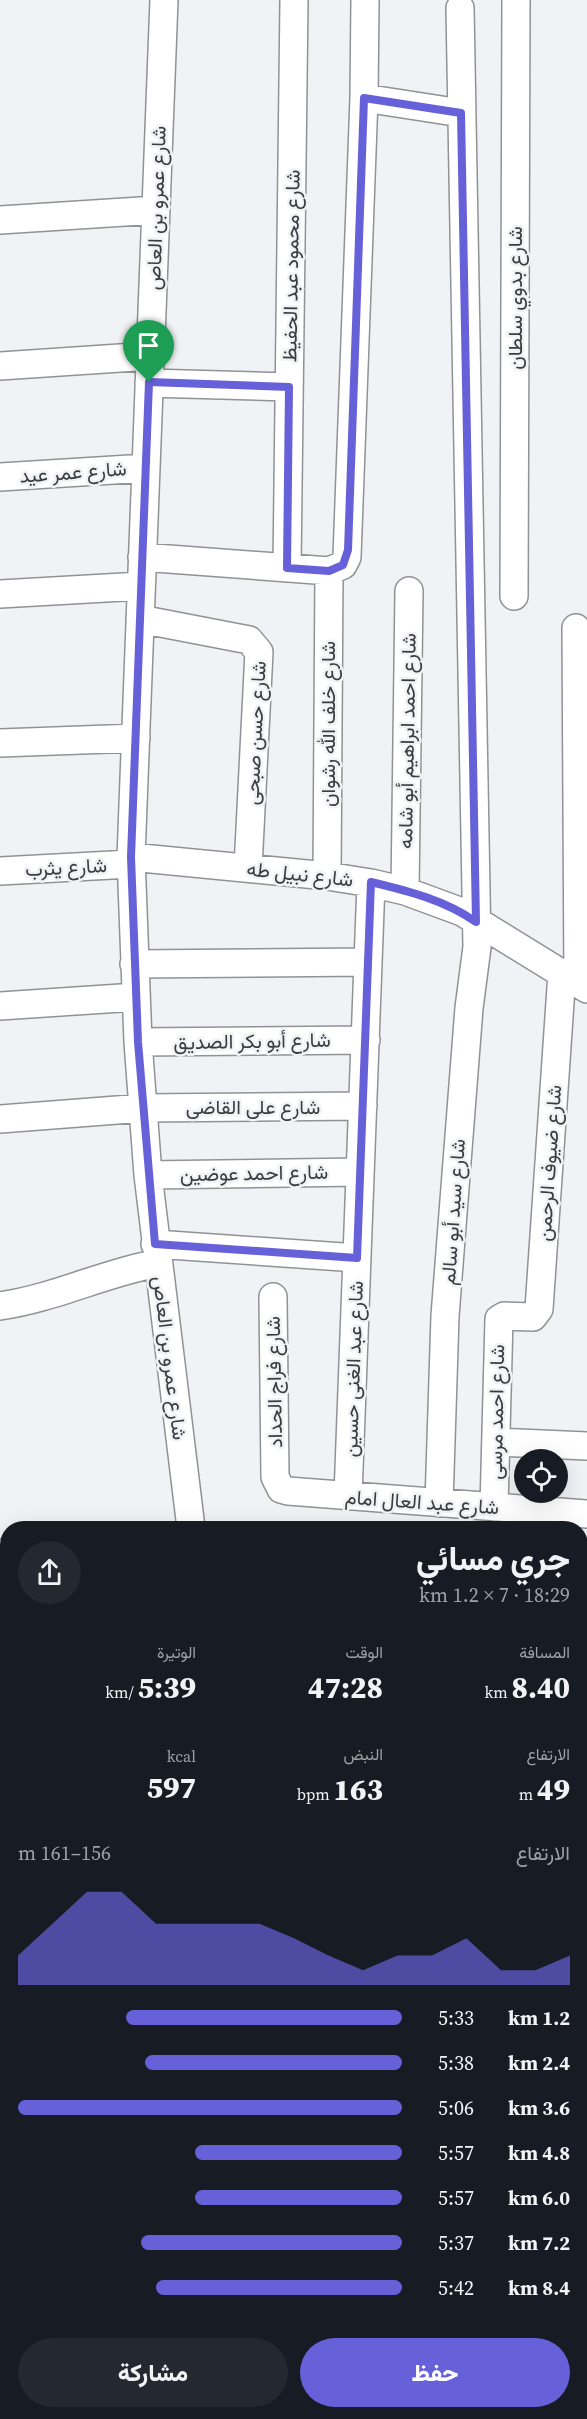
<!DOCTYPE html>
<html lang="ar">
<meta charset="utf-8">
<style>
:root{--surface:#171b24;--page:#242831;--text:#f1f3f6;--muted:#9ea1a6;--accent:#6660d9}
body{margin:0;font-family:"Source Serif 4",Vazirmatn,serif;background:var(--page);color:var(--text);direction:rtl;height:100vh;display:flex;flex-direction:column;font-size:22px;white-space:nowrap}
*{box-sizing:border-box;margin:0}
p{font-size:20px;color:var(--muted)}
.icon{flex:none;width:33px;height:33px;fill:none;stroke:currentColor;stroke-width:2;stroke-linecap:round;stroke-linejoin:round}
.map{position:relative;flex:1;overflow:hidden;direction:ltr}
.panel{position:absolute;left:0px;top:1521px;width:588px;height:898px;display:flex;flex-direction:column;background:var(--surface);border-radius:24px 24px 0 0;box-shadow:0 6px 24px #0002;direction:rtl}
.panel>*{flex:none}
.fabs{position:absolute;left:514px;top:1449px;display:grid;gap:12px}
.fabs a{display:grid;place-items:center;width:54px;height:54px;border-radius:50%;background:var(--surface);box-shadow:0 6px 24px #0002;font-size:30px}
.pin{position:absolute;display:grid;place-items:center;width:51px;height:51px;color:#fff;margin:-62px -26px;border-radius:50% 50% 50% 0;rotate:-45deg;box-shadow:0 0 6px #0007}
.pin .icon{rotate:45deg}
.round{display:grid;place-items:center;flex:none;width:63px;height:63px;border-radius:32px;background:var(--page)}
.summary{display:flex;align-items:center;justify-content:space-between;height:102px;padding:0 18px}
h1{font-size:33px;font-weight:800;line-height:45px}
.metrics{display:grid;grid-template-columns:repeat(3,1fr);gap:9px;height:102px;padding:6px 18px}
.metrics div{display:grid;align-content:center}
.metrics b{font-size:30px;font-weight:800}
.metrics small{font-size:16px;font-weight:400}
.metrics p{font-size:16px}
.chart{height:168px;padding:12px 18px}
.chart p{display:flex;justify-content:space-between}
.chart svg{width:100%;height:108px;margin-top:6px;fill:var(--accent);opacity:.7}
.primary-button{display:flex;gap:12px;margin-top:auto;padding:12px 18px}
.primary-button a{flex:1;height:69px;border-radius:36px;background:var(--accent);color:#fff;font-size:24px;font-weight:800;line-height:69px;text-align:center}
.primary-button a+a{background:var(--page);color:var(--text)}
ul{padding:0 18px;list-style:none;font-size:20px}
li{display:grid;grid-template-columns:96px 72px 1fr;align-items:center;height:45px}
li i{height:15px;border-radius:8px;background:var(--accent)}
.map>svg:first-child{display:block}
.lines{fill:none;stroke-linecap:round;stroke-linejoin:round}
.minor-casing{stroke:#909296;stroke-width:30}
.minor{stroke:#fff;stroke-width:27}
.route-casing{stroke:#fff;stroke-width:12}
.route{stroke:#6660d9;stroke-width:8}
.labels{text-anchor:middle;stroke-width:5;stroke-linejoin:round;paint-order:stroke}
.street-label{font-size:20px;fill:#3b3c3e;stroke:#f0f2f6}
</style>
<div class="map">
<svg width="587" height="2419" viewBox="0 0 587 2419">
<rect width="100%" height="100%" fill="#f0f2f6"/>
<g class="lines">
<defs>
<path id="minor" d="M 164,0 L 131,857 L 138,1042 L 148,1175 L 191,1528
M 364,98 L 461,113
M 0,220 L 156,210
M 0,366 L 150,356
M 149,383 L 289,387
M 0,477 L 146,468
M 142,557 L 329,571 L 343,565 L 347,557 L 364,98 L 365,0
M 287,568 L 294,0
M 0,594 L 141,586
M 514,596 L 516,0
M 140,619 L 249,640 L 259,652 L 248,868
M 576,628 L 578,983
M 0,743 L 136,738
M 131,857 L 327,876 L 371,883 L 405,891 L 462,912 L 587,989
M 0,871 L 131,864
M 327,876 L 329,571
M 405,891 L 409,591
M 134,964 L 368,962
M 0,1006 L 136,997
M 138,1042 L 366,1040
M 0,1119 L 143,1108 L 363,1106
M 148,1175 L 360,1172
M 155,1244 L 357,1258
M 273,1297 L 275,1477 L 281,1489 L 288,1491 L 587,1514
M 0,1306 C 55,1298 104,1273 158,1263
M 496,1442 L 587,1446
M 348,1496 L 371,883
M 439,1503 L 445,1316 L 469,1008 L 477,947 L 460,8
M 494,1507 L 499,1319 L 504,1316 L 533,1317 L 539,1309 L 562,973
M 0,1553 L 8,1553
M 580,1604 L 587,1604
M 0,1670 L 8,1670
M 580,1690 L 587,1690
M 580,1774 L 587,1774
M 0,1790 L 8,1790
M 580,1861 L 587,1861
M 0,1940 L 8,1940
M 580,1956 L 587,1956
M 580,2014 L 587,2015
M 0,2048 L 8,2048
M 580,2128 L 587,2132
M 0,2141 L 8,2140
M 0,2214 L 8,2213
M 0,2263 L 8,2263
M 580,2274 L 587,2275
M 0,2364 L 8,2351
M 580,2374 L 587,2374
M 90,2412 L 90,2419
M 180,2412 L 180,2419
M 277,2412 L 278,2419
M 383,2412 L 383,2419
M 571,2412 L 571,2419"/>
</defs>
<use href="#minor" class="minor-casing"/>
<use href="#minor" class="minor"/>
</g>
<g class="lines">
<defs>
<path id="route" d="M 364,98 L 461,113 L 476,922 C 445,900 408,891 371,882 L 357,1258 L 155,1244 L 138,1042 L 131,857 L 149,382 L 289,387 L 287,568 L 329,571 L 343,565 L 348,550 Z"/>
</defs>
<use href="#route" class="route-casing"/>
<use href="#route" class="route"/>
</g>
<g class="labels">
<g class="street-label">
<text transform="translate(156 208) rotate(-88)" y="7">شارع عمرو بن العاص</text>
<text transform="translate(291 266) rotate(-89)" y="7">شارع محمود عبد الحفيظ</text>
<text transform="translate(515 298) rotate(-90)" y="7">شارع بدوي سلطان</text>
<text transform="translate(73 472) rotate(-4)" y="7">شارع عمر عيد</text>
<text transform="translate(328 724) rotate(-90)" y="7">شارع خلف الله رشوان</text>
<text transform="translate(255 733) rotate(-87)" y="7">شارع حسن صبحى</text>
<text transform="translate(407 741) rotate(-89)" y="7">شارع احمد ابراهيم أبو شامه</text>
<text transform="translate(66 867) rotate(-3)" y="7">شارع يثرب</text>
<text transform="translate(300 874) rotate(6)" y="7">شارع نبيل طه</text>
<text transform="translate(252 1041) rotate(-1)" y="7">شارع أبو بكر الصديق</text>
<text x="253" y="1114">شارع على القاضى</text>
<text transform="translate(549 1163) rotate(-86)" y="7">شارع ضيوف الرحمن</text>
<text transform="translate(254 1173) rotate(-1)" y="7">شارع احمد عوضين</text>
<text transform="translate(453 1212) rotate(-86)" y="7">شارع سيد أبو سالم</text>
<text transform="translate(170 1358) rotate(83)" y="7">شارع عمرو بن العاص</text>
<text transform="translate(353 1369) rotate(-88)" y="7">شارع عبد الغنى حسين</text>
<text transform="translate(274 1382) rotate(-91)" y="7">شارع فراج الحداد</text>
<text transform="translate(496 1412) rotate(-89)" y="7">شارع احمد مرسى</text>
<text transform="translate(422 1502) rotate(4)" y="7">شارع عبد العال امام</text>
</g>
</g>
</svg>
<div class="fabs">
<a><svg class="icon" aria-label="locate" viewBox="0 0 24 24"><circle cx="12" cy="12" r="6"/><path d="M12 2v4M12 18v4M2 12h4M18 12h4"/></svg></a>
</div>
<div class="pin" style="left:149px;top:382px;background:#1e9e55"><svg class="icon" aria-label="arrive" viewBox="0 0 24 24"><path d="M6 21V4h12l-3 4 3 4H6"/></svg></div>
<section class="panel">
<div class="summary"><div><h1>جري مسائي</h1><p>18:29 · 7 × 1.2 km</p></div><a class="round"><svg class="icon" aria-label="share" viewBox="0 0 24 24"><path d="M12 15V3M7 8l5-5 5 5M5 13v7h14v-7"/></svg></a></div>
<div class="metrics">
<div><p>المسافة</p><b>8.40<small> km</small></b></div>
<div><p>الوقت</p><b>47:28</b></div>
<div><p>الوتيرة</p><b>5:39<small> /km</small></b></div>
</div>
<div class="metrics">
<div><p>الارتفاع</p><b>49<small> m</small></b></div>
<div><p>النبض</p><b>163<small> bpm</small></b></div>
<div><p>kcal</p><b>597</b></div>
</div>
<div class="chart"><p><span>الارتفاع</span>156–161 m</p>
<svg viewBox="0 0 160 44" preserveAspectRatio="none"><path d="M0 44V32L10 19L20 6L30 6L40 19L50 19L60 19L70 19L80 25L90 32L100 38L110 32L120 32L130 25L140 38L150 38L160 32V44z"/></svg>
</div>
<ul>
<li><b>1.2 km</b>5:33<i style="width:72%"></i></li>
<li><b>2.4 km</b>5:38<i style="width:67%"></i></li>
<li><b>3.6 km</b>5:06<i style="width:100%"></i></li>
<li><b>4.8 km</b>5:57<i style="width:54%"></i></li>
<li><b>6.0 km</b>5:57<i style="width:54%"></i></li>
<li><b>7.2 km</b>5:37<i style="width:68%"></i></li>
<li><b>8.4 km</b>5:42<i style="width:64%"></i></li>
</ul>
<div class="primary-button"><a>حفظ</a><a>مشاركة</a></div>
</section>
</div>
